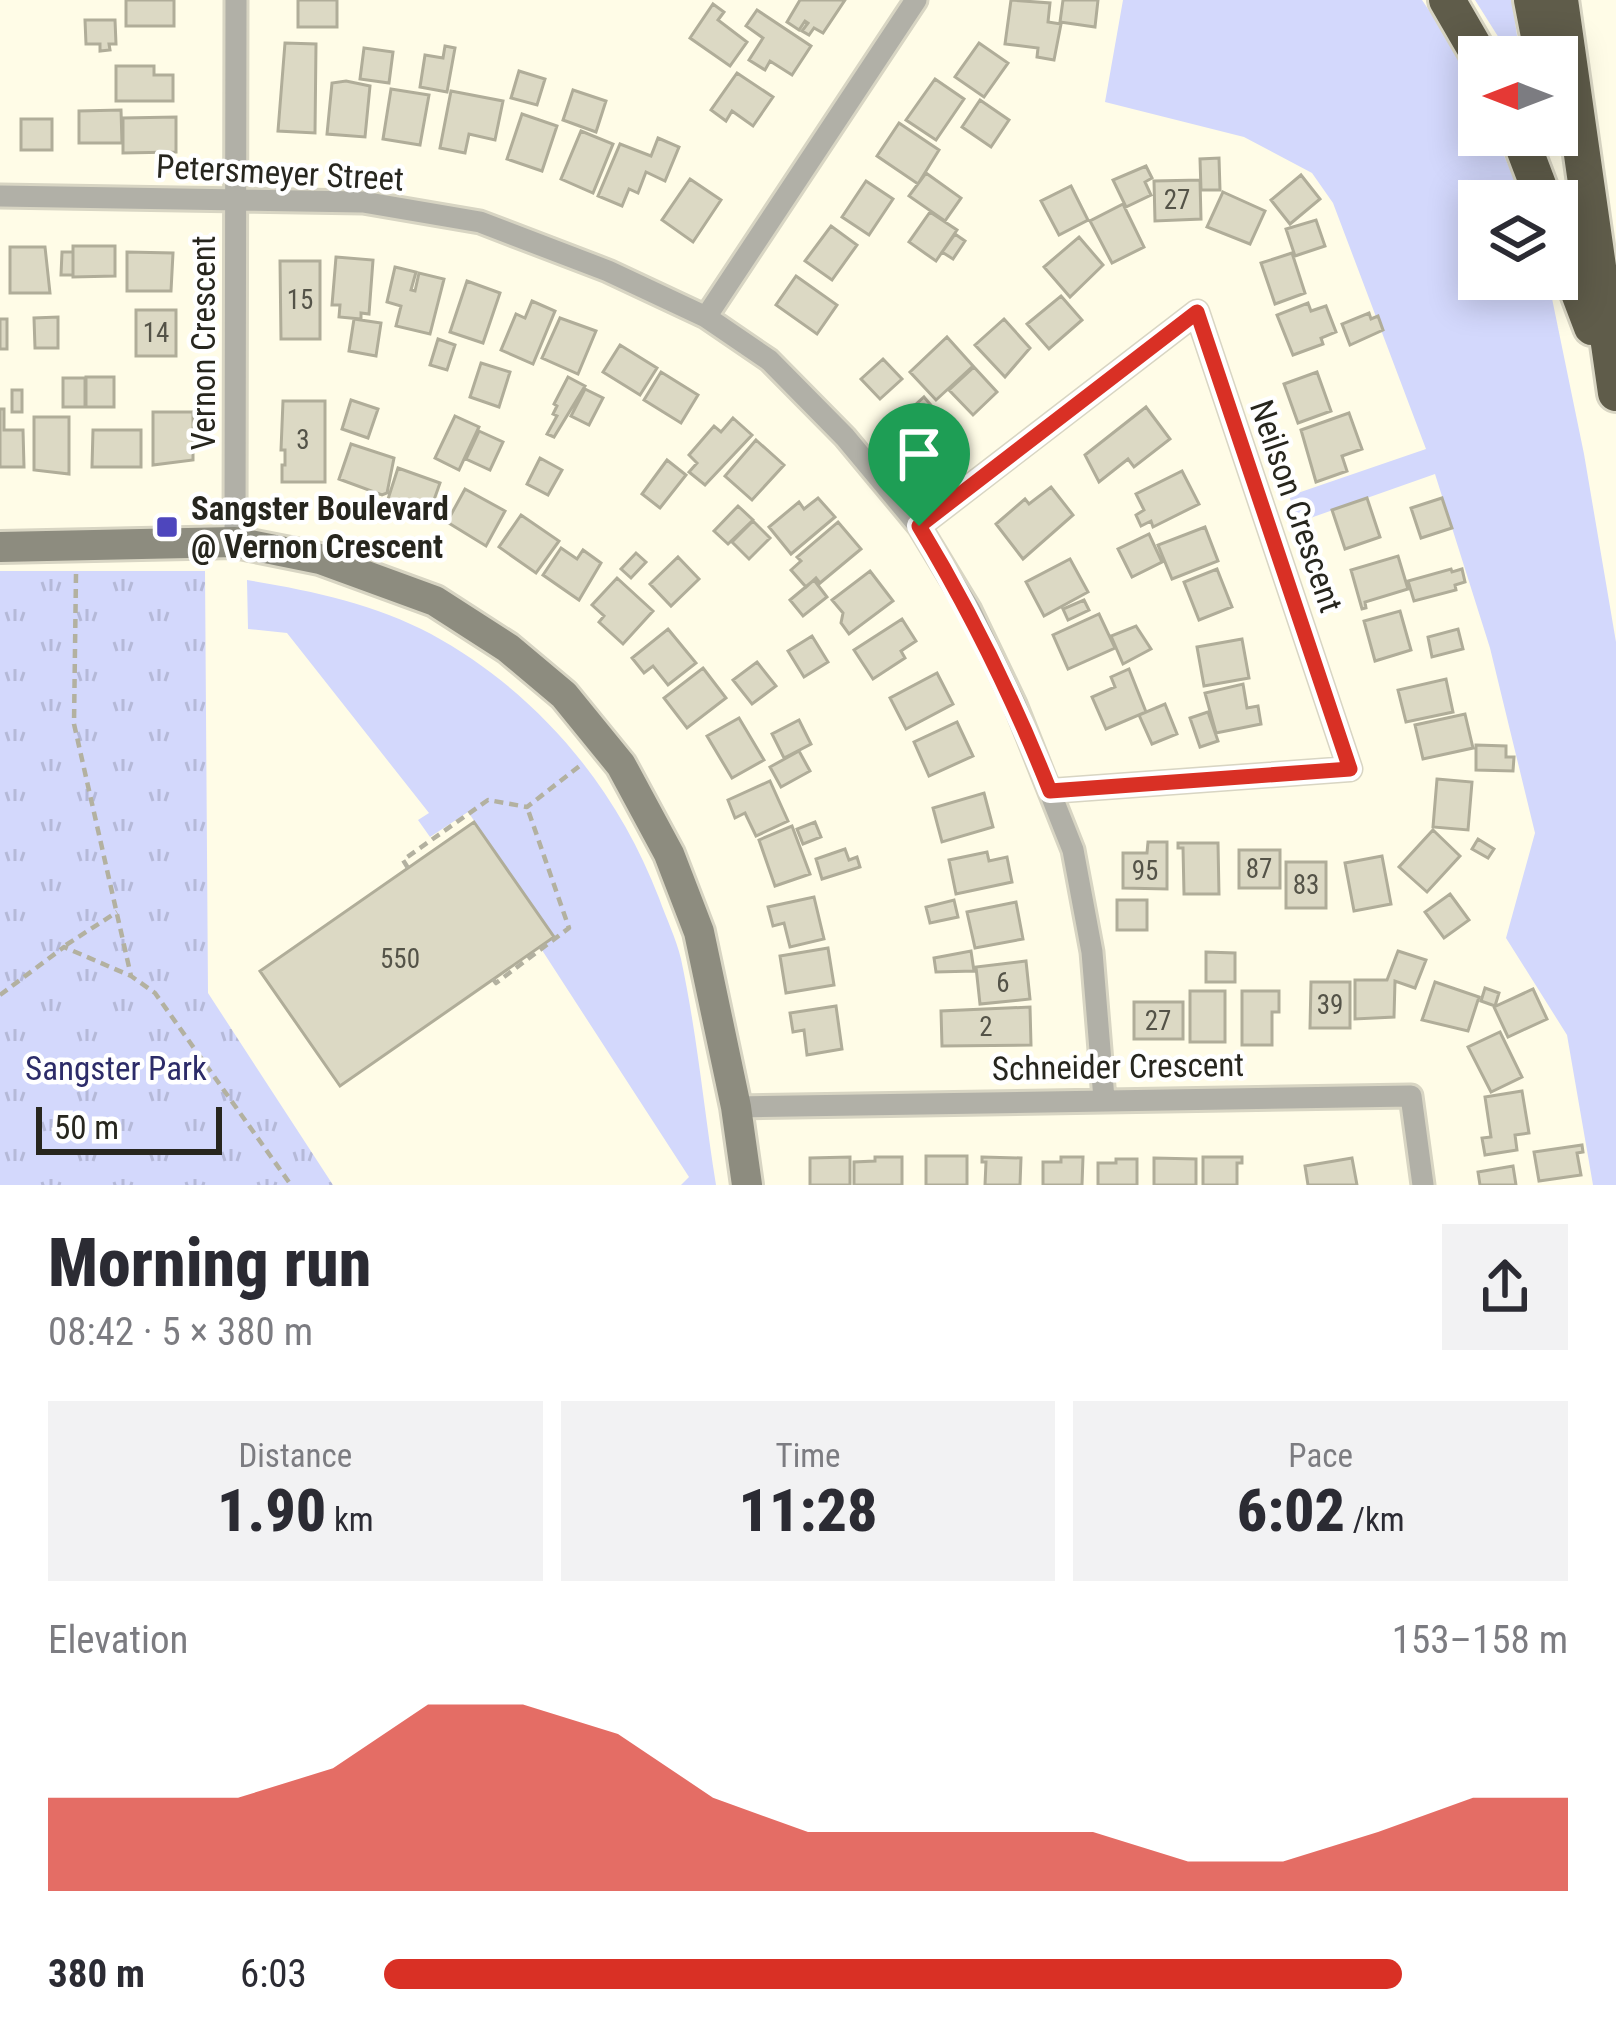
<!DOCTYPE html>
<meta charset="utf-8">
<style>
:root{--surface:#fff;--page:#f2f2f3;--text:#2b2b33;--muted:#7c7c81;--accent:#d93025}
body{margin:0;font-family:"Roboto Condensed",sans-serif;background:var(--page);color:var(--text);height:100vh;display:flex;flex-direction:column;font-size:45px;white-space:nowrap}
*{box-sizing:border-box;margin:0}
p{font-size:39px;color:var(--muted)}
.icon{flex:none;width:66px;height:66px;fill:none;stroke:currentColor;stroke-width:2;stroke-linecap:round;stroke-linejoin:round}
.map{position:relative;height:1185px;overflow:hidden}
.drawer{display:flex;flex-direction:column;background:var(--surface);flex:1}
.drawer>*{flex:none}
.needle{width:78px;rotate:270deg}
.controls{position:absolute;left:1458px;top:36px;display:grid;gap:24px}
.controls a{display:grid;place-items:center;width:120px;height:120px;border-radius:0px;background:var(--surface);box-shadow:0 6px 30px #0003;font-size:60px}
.scale{position:absolute;left:36px;bottom:30px;width:186px;box-sizing:border-box;padding-left:12px;border:6px solid #27261e;border-top:0;font-size:33px;line-height:42px;white-space:nowrap;color:#27261e;-webkit-text-stroke:9px #fff;paint-order:stroke}
.pin{position:absolute;display:grid;place-items:center;width:102px;height:102px;color:#fff;margin:-123px -51px;border-radius:50% 50% 50% 0;rotate:-45deg;box-shadow:0 0 12px #0007}
.pin .icon{rotate:45deg}
.round{display:grid;place-items:center;flex:none;width:126px;height:126px;border-radius:0px;background:var(--page)}
.headline{display:flex;align-items:center;justify-content:space-between;height:204px;padding:0 48px}
h1{font-size:66px;font-weight:800;line-height:90px}
.figures{display:grid;grid-template-columns:repeat(3,1fr);gap:18px;height:204px;padding:12px 48px}
.figures div{display:grid;align-content:center;border-radius:0px;background:var(--page);text-align:center}
.figures b{font-size:60px;font-weight:800}
.figures small{font-size:33px;font-weight:400}
.figures p{font-size:33px}
.chart{height:336px;padding:24px 48px}
.chart p{display:flex;justify-content:space-between}
.chart svg{width:100%;height:216px;margin-top:12px;fill:var(--accent);opacity:.7}
ul{padding:0 48px;list-style:none;font-size:39px}
li{display:grid;grid-template-columns:192px 144px 1fr;align-items:center;height:90px}
li i{height:30px;border-radius:15px;background:var(--accent)}
.map>svg:first-child{display:block}
.grass{fill:#d3d8fc}
.park{fill:url(#park-tufts)}
.building{fill:#dcd9c4;stroke:#b0ad99;stroke-width:3}
.lines{fill:none;stroke-linecap:round;stroke-linejoin:round}
.street-casing{stroke:#d8d5c3;stroke-width:27}
.secondary-casing{stroke:#d8d5c3;stroke-width:36}
.highway-casing{stroke:#d8d5c3;stroke-width:42}
.path{stroke:#b3b1a0;stroke-width:4.5;stroke-dasharray:9 6;stroke-linecap:butt}
.street{stroke:#b1b0a7;stroke-width:21}
.secondary{stroke:#8d8c7f;stroke-width:30}
.highway{stroke:#5f5c4a;stroke-width:36}
.route-casing{stroke:#fff;stroke-width:24}
.route{stroke:#d93025;stroke-width:15}
.poi-dot{fill:#4e46bd;stroke:#fff;stroke-width:4.5}
.labels{text-anchor:middle;stroke-width:9;stroke-linejoin:round;paint-order:stroke}
.number-label{font-size:27px;fill:#545348}
.street-label{font-size:33px;fill:#27261e;stroke:#fff}
.poi-label{font-size:33px;font-weight:bold;fill:#27261e;stroke:#fff;text-anchor:start}
.park-label{font-size:33px;fill:#2d2c69;stroke:#fff}
</style>
<div class="map">
<svg width="1616" height="1185" viewBox="0 0 1616 1185">
<defs>
<pattern id="park-tufts" width="24" height="20" patternUnits="userSpaceOnUse" patternTransform="scale(3)"><rect width="24" height="20" fill="#d3d8fc"/><path d="M3 7l-1-3M5 7V3M7 7l1-3M15 17l-1-3M17 17v-4M19 17l1-3" fill="none" stroke="#b5b9d8"/></pattern>
</defs>
<rect width="100%" height="100%" fill="#fffce7"/>
<path class="grass" d="M 1123,0 L 1422,0 C 1455,49 1479,73 1479,135 L 1495,135 L 1524,201 L 1479,201 L 1479,279 L 1548,279 L 1584,454 L 1616,642 L 1616,1185 L 1593,1185 L 1567,1035 L 1506,938 L 1535,833 L 1490,648 L 1435,474 L 1299,522 L 1289,496 L 1426,449 L 1333,203 L 1312,173 L 1244,137 L 1105,102 Z
M 1475,0 L 1512,0 L 1520,57 L 1511,57 Z
M 247,580 C 309,590 375,604 431,634 C 537,692 616,786 659,898 C 666,918 676,938 681,959 C 697,1033 704,1110 716,1185 L 681,1185 L 689,1177 L 540,947 L 554,936 L 468,812 L 430,837 L 418,820 L 429,813 L 287,633 L 248,629 Z"/>
<path class="park" d="M 205,571 L 208,993 L 333,1185 L 0,1185 L 0,571 Z"/>
<path class="building" d="M 126,0 L 174,0 L 174,26 L 126,26 Z
M 298,0 L 337,0 L 337,27 L 298,27 Z
M 800,0 L 845,0 L 823,33 L 814,28 L 809,35 L 802,31 L 808,23 L 805,21 L 799,30 L 787,22 Z
M 1011,0 L 1050,3 L 1048,22 L 1061,24 L 1054,60 L 1037,57 L 1038,48 L 1005,44 Z
M 1063,0 L 1098,0 L 1095,27 L 1060,22 Z
M 713,4 L 724,12 L 718,20 L 747,42 L 730,66 L 690,38 Z
M 757,10 L 811,46 L 792,75 L 770,61 L 765,70 L 749,60 L 763,38 L 746,26 Z
M 85,20 L 115,20 L 116,44 L 109,44 L 110,50 L 100,51 L 100,44 L 86,44 Z
M 285,43 L 316,44 L 315,133 L 278,131 Z
M 979,43 L 1008,63 L 984,97 L 955,77 Z
M 445,46 L 455,48 L 447,92 L 420,87 L 425,55 L 443,58 Z
M 364,48 L 393,52 L 389,83 L 360,79 Z
M 116,66 L 154,66 L 154,75 L 173,75 L 173,101 L 116,101 Z
M 519,71 L 545,79 L 537,105 L 511,98 Z
M 737,73 L 773,97 L 753,126 L 732,111 L 726,121 L 711,110 Z
M 935,79 L 964,99 L 936,140 L 906,120 Z
M 346,81 L 370,86 L 365,137 L 327,134 L 332,83 Z
M 391,89 L 429,95 L 420,145 L 383,139 Z
M 573,90 L 606,101 L 596,132 L 563,120 Z
M 451,91 L 503,101 L 495,140 L 469,134 L 465,153 L 440,148 Z
M 980,100 L 1009,120 L 991,147 L 962,127 Z
M 121,110 L 122,143 L 79,143 L 79,111 Z
M 522,114 L 557,126 L 542,171 L 507,159 Z
M 176,117 L 176,152 L 123,153 L 123,118 Z
M 21,119 L 52,119 L 52,150 L 21,150 Z
M 899,123 L 939,150 L 918,184 L 877,156 Z
M 581,131 L 613,144 L 593,193 L 561,179 Z
M 658,138 L 679,147 L 665,181 L 646,172 L 638,193 L 629,189 L 622,206 L 598,196 L 620,144 L 651,156 Z
M 1219,158 L 1220,190 L 1201,190 L 1200,159 Z
M 1146,166 L 1152,178 L 1145,182 L 1151,195 L 1126,207 L 1113,180 Z
M 926,173 L 961,198 L 945,221 L 909,196 Z
M 1301,175 L 1320,199 L 1290,224 L 1271,200 Z
M 690,179 L 721,200 L 693,242 L 662,220 Z
M 1200,180 L 1201,219 L 1155,221 L 1154,181 Z
M 866,181 L 893,199 L 869,235 L 842,217 Z
M 1071,186 L 1088,220 L 1059,235 L 1041,201 Z
M 1223,192 L 1265,211 L 1250,244 L 1207,227 Z
M 1123,204 L 1144,247 L 1112,263 L 1090,221 Z
M 930,212 L 957,230 L 936,261 L 909,242 Z
M 1316,220 L 1325,246 L 1295,256 L 1286,229 Z
M 831,226 L 857,245 L 832,280 L 805,261 Z
M 955,234 L 965,241 L 953,259 L 942,252 Z
M 1079,237 L 1103,265 L 1070,297 L 1044,267 Z
M 73,246 L 115,246 L 115,276 L 73,277 Z
M 10,247 L 45,247 L 50,293 L 10,293 Z
M 62,252 L 73,252 L 73,275 L 61,275 Z
M 127,252 L 173,253 L 171,291 L 127,291 Z
M 1292,253 L 1305,293 L 1275,304 L 1261,263 Z
M 336,257 L 373,260 L 369,314 L 361,313 L 361,319 L 339,317 L 340,305 L 332,305 Z
M 280,261 L 320,261 L 320,339 L 281,339 Z
M 395,267 L 416,272 L 411,290 L 415,291 L 419,273 L 444,279 L 430,334 L 396,326 L 401,306 L 387,302 Z
M 796,276 L 837,305 L 817,334 L 776,305 Z
M 467,281 L 500,293 L 483,343 L 450,332 Z
M 1061,296 L 1082,320 L 1049,349 L 1027,324 Z
M 532,301 L 555,311 L 533,364 L 501,350 L 516,314 L 525,318 Z
M 1308,303 L 1311,311 L 1326,306 L 1336,332 L 1321,338 L 1323,344 L 1293,355 L 1277,315 Z
M 136,310 L 176,310 L 176,356 L 136,356 Z
M 1369,313 L 1371,319 L 1378,316 L 1383,330 L 1350,345 L 1342,324 Z
M 58,317 L 58,348 L 35,348 L 34,318 Z
M 560,318 L 596,331 L 578,374 L 542,358 Z
M 0,319 L 7,319 L 7,349 L 0,349 Z
M 354,319 L 381,323 L 376,356 L 349,351 Z
M 1004,319 L 1030,348 L 1005,377 L 975,345 Z
M 947,337 L 973,366 L 936,400 L 910,372 Z
M 438,339 L 455,345 L 447,370 L 430,365 Z
M 620,345 L 657,368 L 640,395 L 603,372 Z
M 883,359 L 902,379 L 880,399 L 861,379 Z
M 481,363 L 510,372 L 499,407 L 470,397 Z
M 974,367 L 997,392 L 973,415 L 949,390 Z
M 661,372 L 698,395 L 681,423 L 644,400 Z
M 1317,372 L 1331,411 L 1298,423 L 1284,384 Z
M 86,377 L 114,377 L 114,407 L 86,407 Z
M 568,377 L 585,386 L 554,437 L 547,434 L 557,416 L 553,414 L 557,406 L 554,404 Z
M 63,378 L 85,378 L 85,407 L 63,407 Z
M 585,389 L 603,398 L 589,425 L 571,416 Z
M 12,390 L 22,390 L 22,412 L 12,412 Z
M 924,397 L 946,423 L 916,451 L 893,425 Z
M 351,400 L 378,409 L 368,438 L 342,429 Z
M 283,401 L 325,401 L 325,482 L 282,482 L 282,465 L 285,465 L 285,450 L 281,450 Z
M 1146,407 L 1170,439 L 1134,467 L 1128,459 L 1099,482 L 1085,455 Z
M 0,409 L 4,409 L 4,430 L 23,430 L 24,467 L 0,467 Z
M 153,412 L 193,412 L 193,460 L 153,465 Z
M 1349,413 L 1362,449 L 1342,456 L 1347,471 L 1316,482 L 1301,430 Z
M 455,416 L 479,427 L 459,470 L 435,458 Z
M 34,417 L 69,417 L 69,474 L 34,470 Z
M 733,418 L 752,435 L 705,485 L 689,472 L 697,463 L 689,455 L 714,426 L 721,432 Z
M 93,430 L 141,430 L 141,467 L 92,467 Z
M 479,431 L 503,442 L 490,470 L 466,459 Z
M 756,440 L 784,465 L 752,500 L 725,476 Z
M 351,444 L 394,458 L 387,493 L 382,495 L 339,479 Z
M 540,458 L 562,470 L 548,495 L 527,484 Z
M 667,460 L 686,475 L 660,508 L 642,494 Z
M 398,468 L 440,483 L 429,514 L 412,508 L 410,514 L 399,510 L 401,504 L 388,499 Z
M 1182,471 L 1199,504 L 1153,527 L 1151,521 L 1141,526 L 1136,515 L 1144,510 L 1136,494 Z
M 1051,487 L 1073,515 L 1023,559 L 996,524 L 1025,499 L 1029,504 Z
M 465,489 L 505,511 L 486,546 L 447,522 Z
M 818,498 L 835,517 L 791,554 L 769,527 L 799,502 L 804,509 Z
M 1367,498 L 1380,537 L 1345,549 L 1332,510 Z
M 1442,498 L 1452,528 L 1421,538 L 1411,508 Z
M 738,506 L 753,520 L 728,544 L 714,531 Z
M 521,515 L 559,541 L 536,573 L 499,547 Z
M 753,521 L 770,538 L 749,559 L 732,542 Z
M 838,522 L 861,549 L 820,583 L 816,578 L 806,587 L 791,570 L 801,561 L 797,557 Z
M 1205,527 L 1218,561 L 1172,579 L 1158,545 Z
M 1149,534 L 1162,562 L 1132,577 L 1118,549 Z
M 561,548 L 577,559 L 583,550 L 601,563 L 579,600 L 543,575 Z
M 636,553 L 646,562 L 631,578 L 621,569 Z
M 1398,556 L 1408,589 L 1365,602 L 1366,608 L 1362,609 L 1351,570 Z
M 678,557 L 699,579 L 671,606 L 650,584 Z
M 1070,559 L 1088,592 L 1044,616 L 1026,582 Z
M 1217,569 L 1232,607 L 1199,620 L 1184,582 Z
M 1451,569 L 1452,572 L 1462,569 L 1465,582 L 1455,585 L 1456,590 L 1414,601 L 1408,581 Z
M 870,571 L 893,601 L 849,634 L 841,623 L 843,613 L 832,600 Z
M 617,578 L 653,611 L 623,644 L 599,622 L 604,616 L 592,605 Z
M 814,580 L 827,597 L 803,616 L 790,600 Z
M 1084,600 L 1089,610 L 1068,620 L 1063,609 Z
M 1400,611 L 1411,650 L 1375,661 L 1364,621 Z
M 1099,614 L 1115,648 L 1068,669 L 1053,635 Z
M 902,619 L 916,641 L 901,651 L 905,658 L 873,679 L 854,650 Z
M 1136,626 L 1151,649 L 1123,664 L 1111,636 Z
M 668,629 L 696,663 L 668,685 L 653,666 L 644,673 L 632,658 Z
M 1458,629 L 1463,649 L 1432,657 L 1428,637 Z
M 812,636 L 828,662 L 804,677 L 788,651 Z
M 1242,639 L 1249,678 L 1204,686 L 1197,647 Z
M 757,662 L 776,686 L 752,704 L 733,680 Z
M 703,668 L 726,698 L 687,728 L 664,698 Z
M 1129,669 L 1146,712 L 1106,729 L 1092,697 L 1115,687 L 1111,677 Z
M 937,673 L 953,704 L 906,729 L 890,698 Z
M 1446,679 L 1453,712 L 1406,722 L 1398,690 Z
M 1243,684 L 1247,708 L 1258,706 L 1261,724 L 1216,733 L 1205,693 Z
M 1165,704 L 1177,734 L 1152,744 L 1139,715 Z
M 1208,712 L 1218,741 L 1200,747 L 1190,718 Z
M 1465,714 L 1473,748 L 1423,759 L 1415,725 Z
M 739,718 L 764,760 L 732,778 L 707,736 Z
M 799,720 L 811,744 L 784,758 L 772,734 Z
M 957,722 L 973,756 L 929,776 L 914,742 Z
M 1476,745 L 1506,746 L 1506,757 L 1514,757 L 1513,771 L 1476,770 Z
M 799,751 L 810,771 L 781,787 L 770,767 Z
M 1437,779 L 1472,782 L 1468,830 L 1433,827 Z
M 770,781 L 788,821 L 756,836 L 745,813 L 735,818 L 728,800 Z
M 984,793 L 993,827 L 942,842 L 933,808 Z
M 474,822 L 554,937 L 340,1086 L 260,971 Z
M 815,822 L 821,837 L 803,844 L 797,829 Z
M 792,826 L 810,874 L 775,886 L 759,840 Z
M 1433,830 L 1460,856 L 1427,892 L 1399,867 Z
M 1478,839 L 1494,849 L 1488,858 L 1472,849 Z
M 1148,842 L 1167,842 L 1167,889 L 1123,888 L 1123,853 L 1147,853 Z
M 1178,843 L 1218,843 L 1219,894 L 1184,894 L 1183,848 L 1178,848 Z
M 845,849 L 849,860 L 857,857 L 860,867 L 822,879 L 816,859 Z
M 1239,850 L 1280,850 L 1280,888 L 1239,888 Z
M 987,852 L 989,861 L 1007,857 L 1012,882 L 956,894 L 949,860 Z
M 1382,856 L 1391,904 L 1354,911 L 1345,863 Z
M 1286,862 L 1326,862 L 1326,908 L 1286,908 Z
M 1450,894 L 1469,920 L 1444,938 L 1425,912 Z
M 814,897 L 824,939 L 790,947 L 784,923 L 773,926 L 768,907 Z
M 954,900 L 958,917 L 930,923 L 926,907 Z
M 1117,900 L 1147,900 L 1147,930 L 1117,930 Z
M 1016,902 L 1023,939 L 975,948 L 967,912 Z
M 828,948 L 834,985 L 786,993 L 780,956 Z
M 971,951 L 974,971 L 936,972 L 934,958 Z
M 1398,951 L 1426,960 L 1415,988 L 1395,981 L 1394,1017 L 1355,1019 L 1355,980 L 1387,980 Z
M 1206,952 L 1235,953 L 1235,982 L 1206,982 Z
M 1026,961 L 1030,999 L 980,1004 L 976,967 Z
M 1311,982 L 1350,982 L 1350,1028 L 1310,1028 Z
M 1435,982 L 1479,997 L 1468,1031 L 1422,1020 Z
M 1485,988 L 1499,993 L 1495,1006 L 1481,1001 Z
M 1533,989 L 1547,1019 L 1508,1037 L 1494,1007 Z
M 1190,991 L 1225,991 L 1225,1042 L 1190,1042 Z
M 1242,991 L 1279,991 L 1279,1012 L 1272,1012 L 1272,1045 L 1242,1045 Z
M 1134,1002 L 1183,1002 L 1183,1039 L 1134,1039 Z
M 836,1006 L 842,1049 L 807,1055 L 804,1030 L 793,1032 L 790,1013 Z
M 1030,1007 L 1031,1045 L 942,1046 L 941,1011 Z
M 1500,1032 L 1522,1077 L 1491,1092 L 1468,1047 Z
M 1522,1091 L 1529,1133 L 1515,1135 L 1517,1150 L 1485,1155 L 1482,1138 L 1491,1137 L 1485,1097 Z
M 1582,1145 L 1583,1152 L 1577,1153 L 1581,1175 L 1539,1181 L 1534,1152 Z
M 926,1156 L 967,1156 L 967,1185 L 926,1185 Z
M 850,1157 L 850,1185 L 810,1185 L 810,1158 Z
M 875,1157 L 902,1157 L 902,1185 L 854,1185 L 854,1162 L 875,1161 Z
M 982,1157 L 1021,1158 L 1020,1185 L 985,1185 L 986,1162 L 982,1162 Z
M 1061,1157 L 1083,1157 L 1082,1185 L 1043,1185 L 1043,1162 L 1061,1162 Z
M 1203,1157 L 1242,1157 L 1242,1163 L 1237,1163 L 1237,1185 L 1203,1185 Z
M 1154,1158 L 1196,1159 L 1196,1185 L 1154,1185 Z
M 1352,1158 L 1357,1185 L 1308,1185 L 1305,1166 Z
M 1116,1159 L 1137,1159 L 1137,1185 L 1098,1185 L 1098,1163 L 1116,1163 Z
M 1513,1166 L 1516,1185 L 1480,1185 L 1478,1172 Z"/>
<g class="lines">
<defs>
<path id="street" d="M 0,196 L 363,202 L 480,222 L 608,271 L 706,317 L 769,360 L 845,437 L 919,526 L 970,610 L 1015,704 L 1073,850 L 1092,952 L 1104,1099
M 706,317 L 916,0
M 919,526 L 1197,312 L 1350,769 L 1050,791
M 235,542 L 236,0
M 736,1107 L 1411,1096 L 1423,1185"/>
<path id="secondary" d="M 0,547 L 235,542 L 320,559 L 435,601 L 508,648 L 564,695 L 621,765 L 669,854 L 699,932 L 736,1107 L 747,1185"/>
<path id="highway" d="M 1447,0 L 1480,57
M 1532,0 L 1543,57
M 1560,0 L 1616,393
M 1519,135 L 1544,201
M 1557,235 L 1592,327"/>
</defs>
<use href="#street" class="street-casing"/>
<use href="#secondary" class="secondary-casing"/>
<use href="#highway" class="highway-casing"/>
<path class="path" d="M 76,574 L 74,724 L 131,976
M 408,868 L 403,860 L 488,800 L 527,807 L 582,764
M 66,945 L 117,912
M 493,979 L 496,983 L 569,928 L 527,807
M 0,995 L 64,947 L 131,976 L 155,993 L 291,1185"/>
<use href="#street" class="street"/>
<use href="#secondary" class="secondary"/>
<use href="#highway" class="highway"/>
</g>
<g class="lines">
<defs>
<path id="route" d="M 1197,312 L 1350,769 L 1050,791 C 1013,698 971,612 919,526 Z"/>
</defs>
<use href="#route" class="route-casing"/>
<use href="#route" class="route"/>
</g>
<rect class="poi-dot" x="155" y="515" width="24" height="24" rx="6"/>
<g class="labels">
<g class="number-label">
<text x="1177" y="209">27</text>
<text x="300" y="309">15</text>
<text x="156" y="342">14</text>
<text x="303" y="449">3</text>
<text x="1259" y="878">87</text>
<text x="1145" y="880">95</text>
<text x="1306" y="894">83</text>
<text x="400" y="968">550</text>
<text x="1003" y="992">6</text>
<text x="1330" y="1014">39</text>
<text x="1158" y="1030">27</text>
<text x="986" y="1036">2</text>
</g>
<g class="street-label">
<text transform="translate(280 172) rotate(3)" y="12">Petersmeyer Street</text>
<text transform="translate(203 343) rotate(-90)" y="12">Vernon Crescent</text>
<text transform="translate(1297 506) rotate(71)" y="12">Neilson Crescent</text>
<text transform="translate(1118 1066) rotate(-1)" y="12">Schneider Crescent</text>
</g>
<g class="poi-label">
<text x="191" y="520">Sangster Boulevard<tspan x="191" dy="38">@ Vernon Crescent</tspan></text>
</g>
<g class="park-label">
<text x="116" y="1080">Sangster Park</text>
</g>
</g>
</svg>
<div class="controls">
<a><svg class="needle" viewBox="-14 -14 28 28"><path d="M0-13l5 13h-10z" fill="#e53935"/><path d="M0 13l5-13h-10z" fill="#7c7c81"/></svg></a>
<a><svg class="icon" aria-label="layers" viewBox="0 0 24 24"><path d="M12 4l9 5-9 5-9-5zM3 14l9 5 9-5"/></svg></a>
</div>
<div class="scale">50 m</div>
<div class="pin" style="left:919px;top:526px;background:#1e9e55"><svg class="icon" aria-label="arrive" viewBox="0 0 24 24"><path d="M6 21V4h12l-3 4 3 4H6"/></svg></div>
</div>
<section class="drawer">
<div class="headline"><div><h1>Morning run</h1><p>08:42 · 5 × 380 m</p></div><a class="round"><svg class="icon" aria-label="share" viewBox="0 0 24 24"><path d="M12 15V3M7 8l5-5 5 5M5 13v7h14v-7"/></svg></a></div>
<div class="figures">
<div><p>Distance</p><b>1.90<small> km</small></b></div>
<div><p>Time</p><b>11:28</b></div>
<div><p>Pace</p><b>6:02<small> /km</small></b></div>
</div>
<div class="chart"><p><span>Elevation</span>153–158 m</p>
<svg viewBox="0 0 160 44" preserveAspectRatio="none"><path d="M0 44V25L10 25L20 25L30 19L40 6L50 6L60 12L70 25L80 32L90 32L100 32L110 32L120 38L130 38L140 32L150 25L160 25V44z"/></svg>
</div>
<ul>
<li><b>380 m</b>6:03<i style="width:86%"></i></li>
</ul>
</section>
